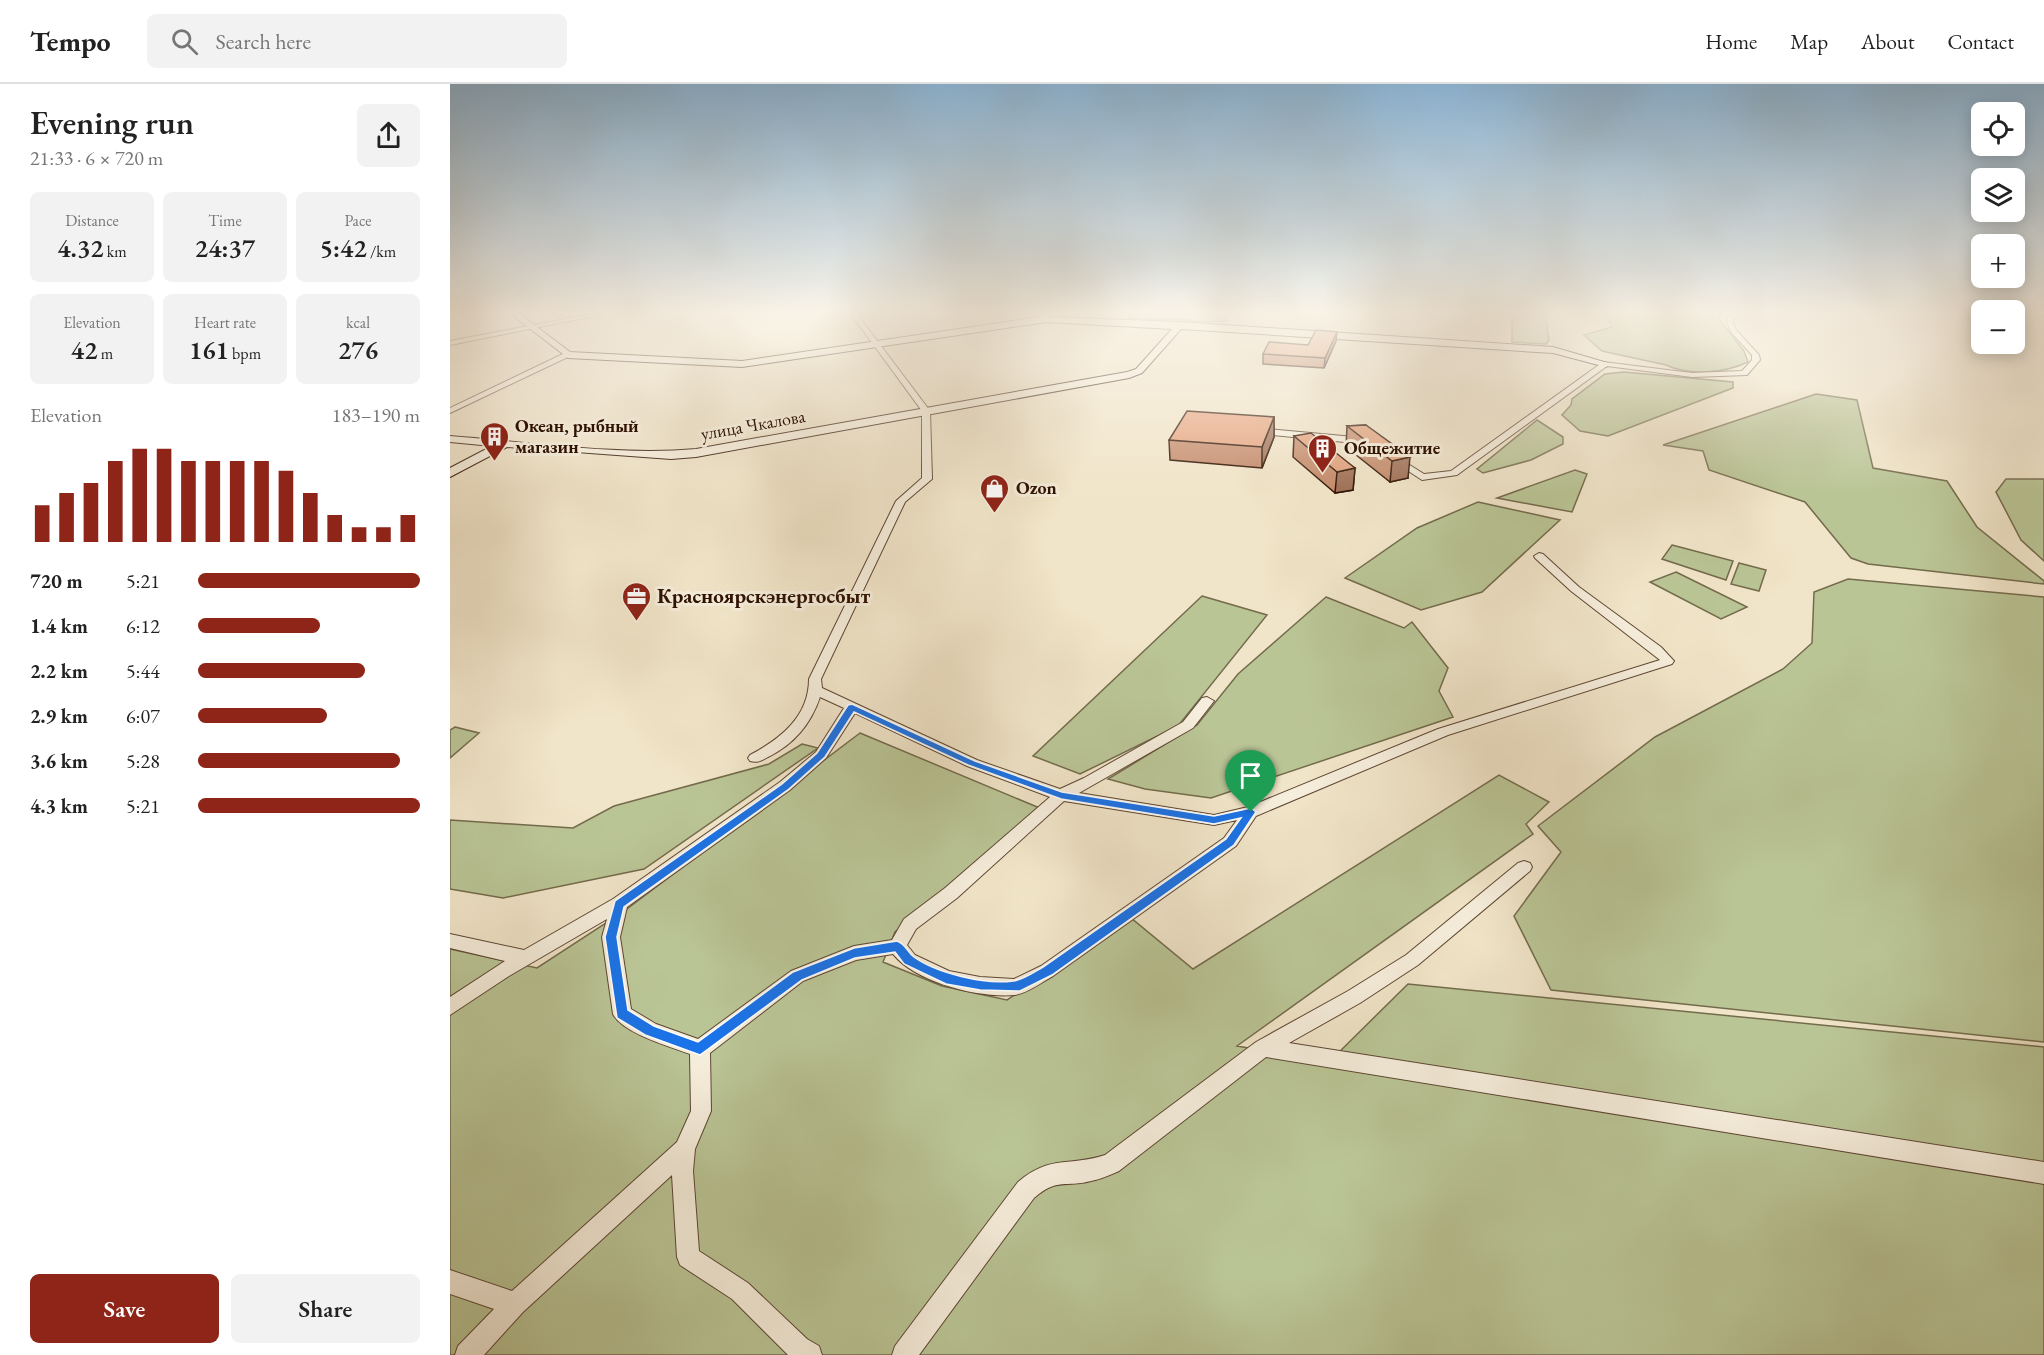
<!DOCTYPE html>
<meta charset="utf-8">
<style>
:root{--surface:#fff;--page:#f2f2f2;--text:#222;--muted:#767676;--line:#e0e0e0;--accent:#8f2418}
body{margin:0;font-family:"EB Garamond",serif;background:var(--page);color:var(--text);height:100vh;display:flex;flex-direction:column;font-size:22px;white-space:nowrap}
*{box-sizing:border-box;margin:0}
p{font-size:20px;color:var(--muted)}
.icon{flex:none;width:33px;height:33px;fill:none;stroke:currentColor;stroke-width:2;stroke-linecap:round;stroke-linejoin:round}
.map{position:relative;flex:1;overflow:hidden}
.drawer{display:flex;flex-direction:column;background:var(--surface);width:450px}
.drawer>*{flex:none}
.fabs{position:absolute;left:1521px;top:18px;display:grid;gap:12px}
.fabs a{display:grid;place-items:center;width:54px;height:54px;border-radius:9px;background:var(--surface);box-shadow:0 3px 15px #0003;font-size:30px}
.pin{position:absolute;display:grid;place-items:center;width:51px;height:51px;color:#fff;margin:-62px -26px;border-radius:50% 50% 50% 0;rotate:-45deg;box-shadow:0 0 6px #0007}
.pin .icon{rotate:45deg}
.round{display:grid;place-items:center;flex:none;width:63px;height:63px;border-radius:9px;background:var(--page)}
.summary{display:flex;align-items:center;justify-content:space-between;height:102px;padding:0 30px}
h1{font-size:33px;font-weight:600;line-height:45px}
.stats{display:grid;grid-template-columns:repeat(3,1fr);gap:9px;height:102px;padding:6px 30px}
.stats div{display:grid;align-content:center;border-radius:9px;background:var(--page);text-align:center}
.stats b{font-size:26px;font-weight:600}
.stats small{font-size:16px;font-weight:400}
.stats p{font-size:16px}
.chart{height:168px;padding:12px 30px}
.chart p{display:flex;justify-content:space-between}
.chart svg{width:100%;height:108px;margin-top:6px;stroke:var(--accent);stroke-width:6}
.button{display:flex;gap:12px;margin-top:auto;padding:12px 30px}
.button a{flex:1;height:69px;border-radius:9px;background:var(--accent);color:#fff;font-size:24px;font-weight:600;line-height:69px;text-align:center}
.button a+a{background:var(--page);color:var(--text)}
ul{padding:0 30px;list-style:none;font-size:20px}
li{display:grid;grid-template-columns:96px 72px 1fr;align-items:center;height:45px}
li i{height:15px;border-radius:8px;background:var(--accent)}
header{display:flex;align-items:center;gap:36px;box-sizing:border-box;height:84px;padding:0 30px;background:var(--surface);border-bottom:2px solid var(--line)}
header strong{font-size:28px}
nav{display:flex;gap:33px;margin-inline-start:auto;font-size:21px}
.search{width:420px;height:54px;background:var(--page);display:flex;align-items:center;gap:15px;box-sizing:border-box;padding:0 21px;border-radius:9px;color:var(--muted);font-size:22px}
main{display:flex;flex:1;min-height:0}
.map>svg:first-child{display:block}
.green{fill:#bac596;stroke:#746b4c;stroke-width:1.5}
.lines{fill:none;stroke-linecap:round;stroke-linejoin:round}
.street-casing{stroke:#5e4633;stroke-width:2}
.secondary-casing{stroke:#2d1101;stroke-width:2}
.street{fill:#f6eedc;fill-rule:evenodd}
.secondary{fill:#f6eedc;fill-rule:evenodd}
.wall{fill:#c68c6d;stroke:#2d1101;stroke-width:1.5}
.shaded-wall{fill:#a17259;stroke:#2d1101;stroke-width:1.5}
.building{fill:#e6a37f;stroke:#2d1101;stroke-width:1.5}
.route{fill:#1a73e8;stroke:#fff;stroke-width:1.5;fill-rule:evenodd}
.labels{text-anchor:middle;stroke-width:6;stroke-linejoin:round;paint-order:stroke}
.far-street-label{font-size:18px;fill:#2d1101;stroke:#f6eedc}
.far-poi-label{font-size:18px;font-weight:bold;fill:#2d1101;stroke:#f6eedc;text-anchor:start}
.poi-label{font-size:21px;font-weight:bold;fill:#2d1101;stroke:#f6eedc;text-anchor:start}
</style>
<header>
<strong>Tempo</strong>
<div class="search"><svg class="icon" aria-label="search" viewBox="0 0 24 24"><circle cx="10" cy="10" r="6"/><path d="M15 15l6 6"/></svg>Search here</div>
<nav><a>Home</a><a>Map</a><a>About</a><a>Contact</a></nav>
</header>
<main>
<section class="drawer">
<div class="summary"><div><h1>Evening run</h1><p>21:33 · 6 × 720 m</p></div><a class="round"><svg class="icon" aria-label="share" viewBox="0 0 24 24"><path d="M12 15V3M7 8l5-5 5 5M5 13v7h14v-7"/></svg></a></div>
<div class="stats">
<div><p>Distance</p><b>4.32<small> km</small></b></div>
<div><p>Time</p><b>24:37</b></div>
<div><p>Pace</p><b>5:42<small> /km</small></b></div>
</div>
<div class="stats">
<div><p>Elevation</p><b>42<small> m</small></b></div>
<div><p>Heart rate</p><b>161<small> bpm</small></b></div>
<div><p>kcal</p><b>276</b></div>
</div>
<div class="chart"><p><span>Elevation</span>183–190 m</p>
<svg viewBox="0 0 160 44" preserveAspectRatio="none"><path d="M5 44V29M15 44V24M25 44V20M35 44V11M45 44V6M55 44V6M65 44V11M75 44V11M85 44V11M95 44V11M105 44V15M115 44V24M125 44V33M135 44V38M145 44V38M155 44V33"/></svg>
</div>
<ul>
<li><b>720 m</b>5:21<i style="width:100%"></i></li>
<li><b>1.4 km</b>6:12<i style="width:55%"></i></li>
<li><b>2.2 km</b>5:44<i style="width:75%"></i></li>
<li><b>2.9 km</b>6:07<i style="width:58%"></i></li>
<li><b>3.6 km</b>5:28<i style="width:91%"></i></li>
<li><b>4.3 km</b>5:21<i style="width:100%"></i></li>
</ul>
<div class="button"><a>Save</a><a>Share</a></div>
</section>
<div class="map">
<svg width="1594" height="1271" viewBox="0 0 1594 1271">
<rect width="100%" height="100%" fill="#f1e5c9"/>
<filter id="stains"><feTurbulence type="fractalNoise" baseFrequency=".00333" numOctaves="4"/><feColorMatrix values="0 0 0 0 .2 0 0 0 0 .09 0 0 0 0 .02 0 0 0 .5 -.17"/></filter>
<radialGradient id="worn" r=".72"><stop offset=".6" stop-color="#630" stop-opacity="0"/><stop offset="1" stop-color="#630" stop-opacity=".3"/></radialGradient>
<path class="green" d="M 681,230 L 768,230 L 778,237 L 739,238 L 740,236 L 679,234 Z
M 1062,230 L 1095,230 L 1099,256 L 1096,260 L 1062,258 Z
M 1155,230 L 1271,230 L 1269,235 L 1294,267 L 1298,278 C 1275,289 1239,292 1216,281 L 1152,267 L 1134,251 L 1162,243 Z
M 1174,288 L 1283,298 L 1283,304 L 1158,352 L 1130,347 L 1112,331 L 1121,321 L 1122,315 L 1155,290 Z
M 1366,310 L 1407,316 L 1423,384 L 1497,397 L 1527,443 L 1594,497 L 1594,500 L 1418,480 L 1401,474 L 1355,418 L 1259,386 L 1253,367 L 1213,361 Z
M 1087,336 L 1113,353 L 1113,360 L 1081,376 L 1033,389 L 1027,385 Z
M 1125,386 L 1137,390 L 1122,428 L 1047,414 Z
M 1556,395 L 1594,395 L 1594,477 L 1571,456 L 1546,408 Z
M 1028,418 L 1110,436 L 1032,508 L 971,526 L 895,494 L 967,444 Z
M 1222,461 L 1283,477 L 1276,496 L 1212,475 Z
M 1289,479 L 1316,486 L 1309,507 L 1281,500 Z
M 1226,488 L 1297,523 L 1271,535 L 1200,498 Z
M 1398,495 L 1594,513 L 1594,958 L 1101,906 L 1064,832 L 1111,768 L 1088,742 L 1205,653 L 1333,585 L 1362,559 L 1364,508 Z
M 752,512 L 817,531 L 728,642 L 630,690 L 583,672 Z
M 876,513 L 954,544 L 962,538 L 998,584 L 989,607 L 1003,633 L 761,714 L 695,705 L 658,695 L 747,641 L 788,590 Z
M 5,643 L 29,649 L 0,674 L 0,646 Z
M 410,649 L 592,725 L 445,848 L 433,878 L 492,902 L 557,916 L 681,834 L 743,885 L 1049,691 L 1099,718 L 1076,740 L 1083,750 L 787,962 L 879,978 L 958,900 L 1594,963 L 1594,1271 L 0,1271 L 0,865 L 87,884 L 173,828 Z
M 352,660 L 368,664 L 194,785 L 53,814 L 0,805 L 0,736 L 123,744 L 164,722 L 319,680 Z"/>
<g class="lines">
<defs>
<path id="street" d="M 141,230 L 154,230 L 0,261 L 0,257 Z
M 401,230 L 407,230 L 480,327 L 482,395 L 455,418 L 371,595 L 372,604 L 527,676 L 610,705 L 634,694 L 733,638 L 752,614 L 757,613 L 764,617 L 743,644 L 629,709 L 764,731 L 798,723 L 988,645 L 1210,576 L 1121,507 L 1085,474 L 1084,472 L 1089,469 L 1093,470 L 1129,503 L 1211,563 L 1224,577 L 1222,580 L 998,651 L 806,732 L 786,762 L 603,892 C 592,898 578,909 565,911 C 528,914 467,899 443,870 L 406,876 L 353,897 L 260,969 L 261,1027 L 245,1065 L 243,1087 L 249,1167 L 298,1199 L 357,1255 L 369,1262 L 372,1271 L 338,1271 L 282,1215 L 230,1181 L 227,1173 L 222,1091 L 73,1228 L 34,1271 L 5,1271 L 8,1262 L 44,1225 L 0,1210 L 0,1186 L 62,1207 L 227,1058 L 241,1027 L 240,970 C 221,963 172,949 163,930 L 152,853 L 157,835 L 59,892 L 0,931 L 0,913 L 55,877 L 0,864 L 0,850 L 74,866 L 163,815 L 330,698 L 366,668 L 394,624 L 370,613 C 361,640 343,661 318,673 C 311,677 307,679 300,677 L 298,674 L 300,671 C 330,655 359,633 359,595 L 446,417 L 472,394 L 472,327 ZM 405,629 L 517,682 L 600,713 L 495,804 L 454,835 L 442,856 L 404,862 L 341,887 L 248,955 L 206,940 L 181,925 L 170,853 L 177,823 L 340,706 L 376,674 ZM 614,717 L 764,741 L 787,736 L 774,754 L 591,882 L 564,895 L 530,893 L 499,887 L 465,871 L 457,861 L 466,845 L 507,814 Z
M 1282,230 L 1289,230 L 1282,236 L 1286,246 L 1309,271 L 1310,276 L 1297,291 L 1242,293 L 1157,282 L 1007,391 L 972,396 L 940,375 L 947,373 L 974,390 L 1001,387 L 1153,278 L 1242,289 L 1292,287 L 1302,276 L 1302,271 L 1281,248 L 1276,235 Z
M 1587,230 L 1594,230 L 1594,232 L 1588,231 Z
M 115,269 L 122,271 L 0,329 L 0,324 Z
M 805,344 L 915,354 L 919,357 L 915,360 L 802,349 L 802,345 Z
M 1074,777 L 1080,779 L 1082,783 L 1080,787 L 968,881 L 910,919 L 839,959 L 1594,1078 L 1594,1100 L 816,973 L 669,1087 C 660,1091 651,1095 641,1097 C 615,1104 608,1093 584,1114 L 469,1271 L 442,1271 L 445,1262 L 568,1098 C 601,1070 619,1083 655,1071 L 806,958 L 898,907 L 956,871 L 1068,779 Z"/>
<path id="secondary" d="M 61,230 L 70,230 L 120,268 L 292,277 L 590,233 L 587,230 L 596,230 L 599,233 L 730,238 L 1103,263 L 1161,280 L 1156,283 L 1103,269 L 731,245 L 692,289 L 679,294 L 246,373 L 221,375 L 57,363 L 0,393 L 0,384 L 42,362 L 0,358 L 0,352 C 78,358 169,372 246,365 L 677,288 L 686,285 L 722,245 L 597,238 L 292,283 L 118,274 Z"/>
</defs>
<use href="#street" class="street-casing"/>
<use href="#secondary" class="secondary-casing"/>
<use href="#street" class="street"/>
<use href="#secondary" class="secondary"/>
</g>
<path class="wall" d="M 886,257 L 874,284 L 813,280 L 813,270 L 858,261 Z
M 824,333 L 824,353 L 812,384 L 720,376 L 719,356 Z
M 916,341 L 958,394 L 940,398 L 896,363 L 897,342 Z
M 844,352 L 905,384 L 903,406 L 885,409 L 843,373 Z"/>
<path class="shaded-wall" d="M 887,248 L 886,257 L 874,284 L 875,274 Z
M 824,333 L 824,353 L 812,384 L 812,363 Z
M 960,373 L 958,394 L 940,398 L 942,377 Z
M 905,384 L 903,406 L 885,409 L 887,388 Z"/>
<path class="building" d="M 866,246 L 887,248 L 875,274 L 813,270 L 819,258 L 858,261 Z
M 737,327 L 824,333 L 812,363 L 719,356 Z
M 916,341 L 960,373 L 942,377 L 897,342 Z
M 861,349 L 905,384 L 887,388 L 844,352 Z"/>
<linearGradient id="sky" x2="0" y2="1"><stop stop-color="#8cb7d9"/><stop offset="0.56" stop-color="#f9f3e7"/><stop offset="1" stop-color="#f9f3e7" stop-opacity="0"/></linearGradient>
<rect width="1594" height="408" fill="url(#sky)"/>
<path class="route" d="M 402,620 L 525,677 L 612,708 L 764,732 L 801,724 L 806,728 L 784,761 L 602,891 L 570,907 L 530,906 L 496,900 L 454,880 L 445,868 L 405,874 L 352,896 L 250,971 L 195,951 L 167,934 L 155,853 L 165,817 L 332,700 L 367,669 L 398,621 ZM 404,628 L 518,681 L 611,715 L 764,740 L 791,734 L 776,755 L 593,883 C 584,888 573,896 563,897 C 535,901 486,889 464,873 C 457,868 456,860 447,857 L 404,864 L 343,888 L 248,958 L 204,942 L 178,926 L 167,853 L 174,823 L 339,705 L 375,673 Z"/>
<defs>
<symbol id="building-pin" viewBox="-11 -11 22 30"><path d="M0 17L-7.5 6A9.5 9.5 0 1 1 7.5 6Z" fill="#8f2418" stroke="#f6eedc"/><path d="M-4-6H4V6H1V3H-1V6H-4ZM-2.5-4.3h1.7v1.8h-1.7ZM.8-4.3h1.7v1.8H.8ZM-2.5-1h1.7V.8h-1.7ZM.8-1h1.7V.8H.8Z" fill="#fff"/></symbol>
<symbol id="shop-pin" viewBox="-11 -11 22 30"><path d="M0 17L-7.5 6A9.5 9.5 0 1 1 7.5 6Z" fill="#8f2418" stroke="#f6eedc"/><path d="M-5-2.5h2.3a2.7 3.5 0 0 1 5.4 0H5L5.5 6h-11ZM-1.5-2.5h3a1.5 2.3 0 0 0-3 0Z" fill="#fff"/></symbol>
<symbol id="office-pin" viewBox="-11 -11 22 30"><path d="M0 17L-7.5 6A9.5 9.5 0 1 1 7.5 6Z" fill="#8f2418" stroke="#f6eedc"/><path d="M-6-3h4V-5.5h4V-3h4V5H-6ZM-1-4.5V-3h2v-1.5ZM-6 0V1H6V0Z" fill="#fff"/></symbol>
</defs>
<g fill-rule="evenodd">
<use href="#building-pin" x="28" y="336" width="33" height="45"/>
<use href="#building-pin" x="856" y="348" width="33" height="45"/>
<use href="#shop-pin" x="528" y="388" width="33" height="45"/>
<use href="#office-pin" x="170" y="496" width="33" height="45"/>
</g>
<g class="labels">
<g class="far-street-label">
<text transform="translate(303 341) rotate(-10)" y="6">улица Чкалова</text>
</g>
<g class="far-poi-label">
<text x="65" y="348">Океан, рыбный<tspan x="65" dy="21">магазин</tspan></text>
<text x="894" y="370">Общежитие</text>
<text x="566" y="410">Ozon</text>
</g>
<g class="poi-label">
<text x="207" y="519">Красноярскэнергосбыт</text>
</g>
</g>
<rect width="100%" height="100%" filter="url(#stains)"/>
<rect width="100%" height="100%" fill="url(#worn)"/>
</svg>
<div class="fabs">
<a><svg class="icon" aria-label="locate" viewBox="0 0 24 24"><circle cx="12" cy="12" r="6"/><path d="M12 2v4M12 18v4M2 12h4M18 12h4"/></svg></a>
<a><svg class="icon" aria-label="layers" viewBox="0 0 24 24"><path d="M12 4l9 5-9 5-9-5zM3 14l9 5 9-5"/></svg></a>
<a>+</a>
<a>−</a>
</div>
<div class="pin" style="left:801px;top:728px;background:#1e9e55"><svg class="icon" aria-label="arrive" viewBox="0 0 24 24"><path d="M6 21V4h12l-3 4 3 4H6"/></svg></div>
</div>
</main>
